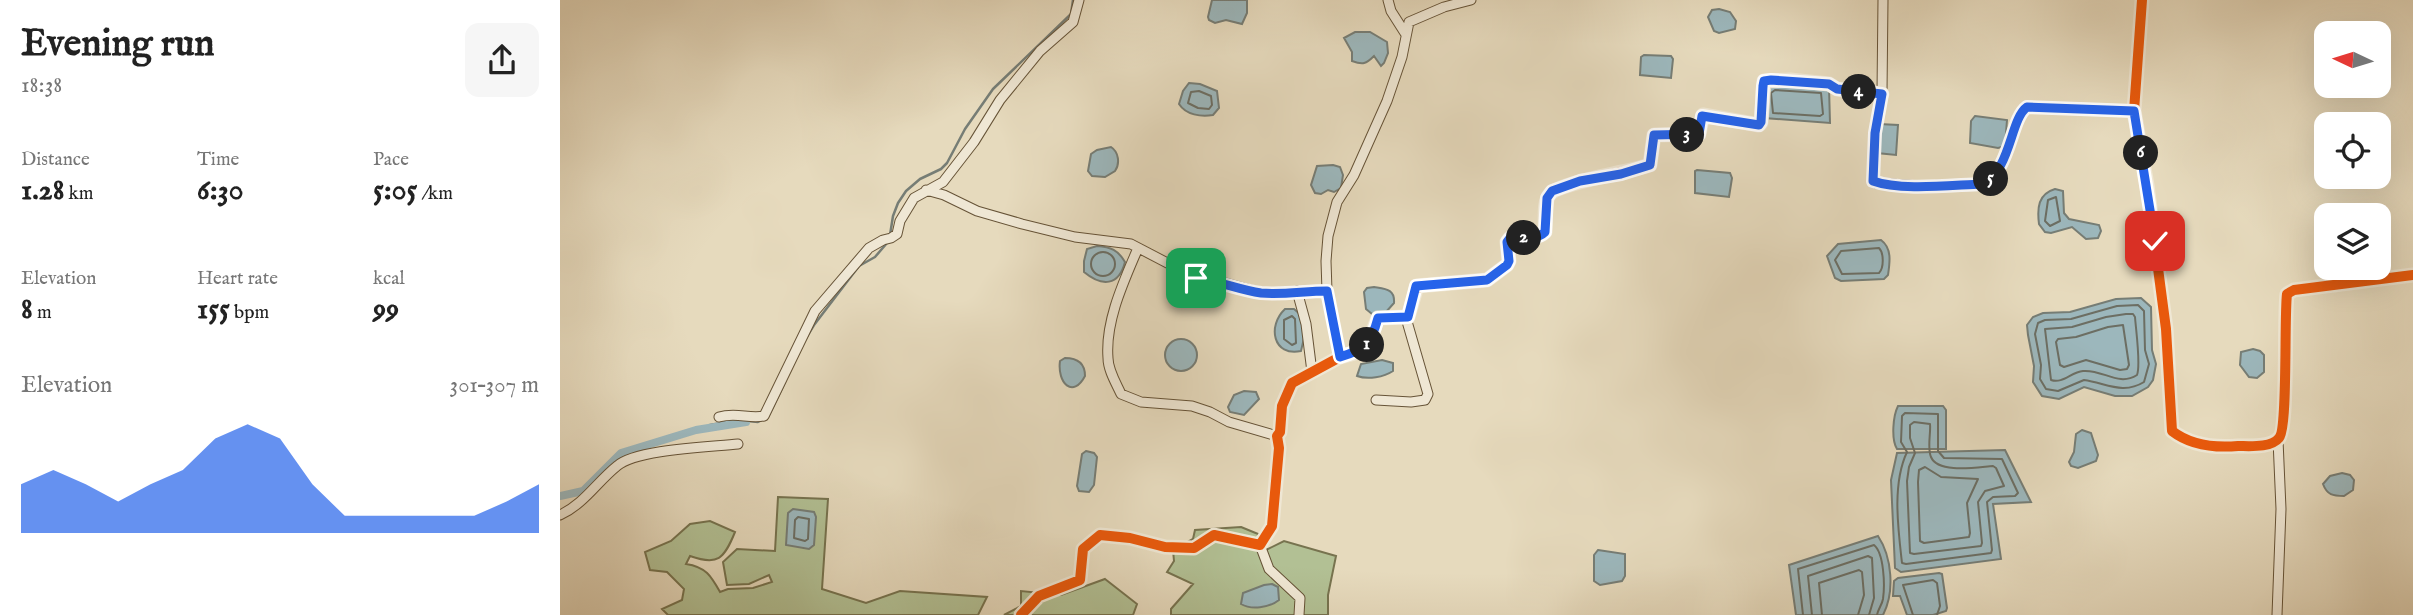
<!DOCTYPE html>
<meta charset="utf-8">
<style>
:root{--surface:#fff;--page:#f6f6f6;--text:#222;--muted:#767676;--accent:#2563eb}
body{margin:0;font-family:"IM FELL English",serif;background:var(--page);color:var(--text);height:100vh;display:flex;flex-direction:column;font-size:26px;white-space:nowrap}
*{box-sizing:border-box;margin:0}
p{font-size:23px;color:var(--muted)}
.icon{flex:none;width:38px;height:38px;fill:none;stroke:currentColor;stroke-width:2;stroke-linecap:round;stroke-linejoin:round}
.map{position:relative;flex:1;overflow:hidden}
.sheet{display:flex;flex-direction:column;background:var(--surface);width:560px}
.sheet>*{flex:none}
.needle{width:46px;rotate:274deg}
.fabs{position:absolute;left:1754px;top:21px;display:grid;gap:14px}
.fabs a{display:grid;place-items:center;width:77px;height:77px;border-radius:14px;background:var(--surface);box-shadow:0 7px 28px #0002;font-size:35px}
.pin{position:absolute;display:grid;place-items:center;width:60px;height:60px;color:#fff;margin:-30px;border-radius:14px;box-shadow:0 4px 10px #0006}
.km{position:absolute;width:35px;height:35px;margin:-18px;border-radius:50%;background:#222;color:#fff;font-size:19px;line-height:35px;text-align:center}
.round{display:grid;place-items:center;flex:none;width:74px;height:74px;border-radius:14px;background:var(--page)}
.head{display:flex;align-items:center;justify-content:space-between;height:119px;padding:0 21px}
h1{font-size:38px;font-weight:700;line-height:52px}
.metrics{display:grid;grid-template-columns:repeat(3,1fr);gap:10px;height:119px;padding:7px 21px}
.metrics div{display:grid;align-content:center}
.metrics b{font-size:30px;font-weight:700}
.metrics small{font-size:19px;font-weight:400}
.metrics p{font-size:19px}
.chart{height:196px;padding:14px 21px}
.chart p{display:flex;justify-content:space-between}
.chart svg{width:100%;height:126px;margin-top:7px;fill:var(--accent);opacity:.7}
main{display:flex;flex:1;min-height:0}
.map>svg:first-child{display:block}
.green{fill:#b2c094;stroke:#77734f;stroke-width:2}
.water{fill:#9cb7bc;stroke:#767d75;stroke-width:2}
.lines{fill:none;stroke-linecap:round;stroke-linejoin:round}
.shore{stroke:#6c6e63;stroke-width:2}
.stream{stroke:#767d75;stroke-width:2.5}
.canal{stroke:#9cb7bc;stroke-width:8}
.minor-casing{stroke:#665337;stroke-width:11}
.minor{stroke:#efe7d4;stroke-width:9}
.cycleway-casing{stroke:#efe7d4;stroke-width:15}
.cycleway{stroke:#e8590c;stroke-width:10}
.route-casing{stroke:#fff;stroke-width:14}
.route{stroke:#2563eb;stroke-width:9}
</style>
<main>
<section class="sheet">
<div class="head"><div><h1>Evening run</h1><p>18:38</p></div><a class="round"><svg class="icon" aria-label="share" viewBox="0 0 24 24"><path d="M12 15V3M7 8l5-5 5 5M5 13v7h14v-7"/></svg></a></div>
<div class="metrics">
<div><p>Distance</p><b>1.28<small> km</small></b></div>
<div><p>Time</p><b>6:30</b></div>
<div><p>Pace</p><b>5:05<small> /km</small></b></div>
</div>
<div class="metrics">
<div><p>Elevation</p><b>8<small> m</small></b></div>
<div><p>Heart rate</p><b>155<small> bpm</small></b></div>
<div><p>kcal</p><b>99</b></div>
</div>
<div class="chart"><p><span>Elevation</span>301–307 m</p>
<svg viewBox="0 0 160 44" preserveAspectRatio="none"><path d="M0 44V27L10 22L20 27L30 33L40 27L50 22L60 11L70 6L80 11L90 27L100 38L110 38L120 38L130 38L140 38L150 33L160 27V44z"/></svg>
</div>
</section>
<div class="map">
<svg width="1853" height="615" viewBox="0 0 1853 615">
<rect width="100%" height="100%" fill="#e6dabd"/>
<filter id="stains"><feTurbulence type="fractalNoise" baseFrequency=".00286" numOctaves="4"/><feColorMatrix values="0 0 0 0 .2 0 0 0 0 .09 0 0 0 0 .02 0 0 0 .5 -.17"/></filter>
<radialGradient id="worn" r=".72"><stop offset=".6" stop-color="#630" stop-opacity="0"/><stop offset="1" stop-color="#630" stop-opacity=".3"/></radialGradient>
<path class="green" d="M 218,497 L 268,499 L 262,589 L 306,603 L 340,591 L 427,597 L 418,615 L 108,615 L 102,609 L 122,600 L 124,589 L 107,572 L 90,570 L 85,552 L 111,541 L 130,524 L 150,521 L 175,532 C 164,559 158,566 130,556 L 126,564 C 146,567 151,576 160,592 L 168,589 L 193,588 L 212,582 L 209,575 L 189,584 L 167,585 L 163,562 L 177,549 L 215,551 Z
M 681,527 L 703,536 L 706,550 L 724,541 L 776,556 L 768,595 L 768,615 L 611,615 L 611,609 L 633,584 L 607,572 L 614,561 L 613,550 L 633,539 L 635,530 Z
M 545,579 L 577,604 L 573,615 L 444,615 L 461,606 L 461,591 L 501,595 Z"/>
<path class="water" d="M 652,0 L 687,0 L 687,13 L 682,24 L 666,20 L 655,23 L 649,20 L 648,17 Z
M 1159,9 L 1170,12 L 1176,21 L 1175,29 L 1159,33 L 1154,31 L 1148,17 L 1152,10 Z
M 795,32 L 810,32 L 827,42 L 828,53 L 824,63 L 821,66 L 814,56 C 806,64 803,65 792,61 L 792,52 L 784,38 Z
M 1084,55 L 1111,56 L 1113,59 L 1111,78 L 1080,75 L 1081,57 Z
M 629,83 L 640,84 L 657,91 L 659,108 L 653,115 C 641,117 626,115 619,104 L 623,91 Z
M 1207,83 L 1269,87 L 1270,123 L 1204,118 Z
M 1415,116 L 1447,120 L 1445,146 L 1438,148 L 1410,143 L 1411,121 Z
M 1319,124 L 1338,125 L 1336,155 L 1317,153 Z
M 551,147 C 559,152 560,164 555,171 L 545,177 L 532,176 L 528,171 L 531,154 L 537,150 Z
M 773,165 L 780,167 L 783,175 L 781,188 L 774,192 L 768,190 L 761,194 L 755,193 L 751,185 L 757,166 Z
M 1137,170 L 1170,173 L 1172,178 L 1169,197 L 1135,193 L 1135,171 Z
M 1495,189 L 1503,191 L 1504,213 L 1509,219 L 1539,225 L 1541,231 L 1538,238 L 1526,239 L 1512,227 L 1491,233 L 1485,232 L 1479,224 C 1477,208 1478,194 1495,189 Z
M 1321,240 C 1332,248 1330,262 1328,275 L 1324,279 L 1281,281 L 1275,278 L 1267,256 L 1278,244 Z
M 537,246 C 551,247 558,250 565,262 C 559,286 542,287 524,272 L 524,261 L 527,249 Z
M 814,287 C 826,289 835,289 834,303 L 826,312 L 812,314 L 806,309 L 804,292 L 807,288 Z
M 1581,298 L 1591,307 L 1592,350 L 1596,364 L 1593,380 L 1588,387 L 1572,396 L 1555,396 L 1524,387 L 1499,399 L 1482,396 L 1473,382 L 1474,366 L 1468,335 L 1467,325 L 1473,317 L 1483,313 L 1510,312 L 1556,299 Z
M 725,309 L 734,309 L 742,316 L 744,338 L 741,351 C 713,357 707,326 725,309 Z
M605 355a16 16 0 1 1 32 0a16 16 0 1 1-32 0Z
M 1693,349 L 1700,351 L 1704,355 L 1704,372 L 1697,378 L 1689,377 L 1680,365 L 1681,352 Z
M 505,358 C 517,358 525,363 525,376 C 513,399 497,383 500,361 Z
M 822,360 L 833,363 L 833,371 C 824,377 808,380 797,376 L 801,364 Z
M 684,391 L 696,392 L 699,399 L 684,415 L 670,412 L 668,407 L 674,395 Z
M 1338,406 L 1383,406 L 1386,410 L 1386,449 L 1337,449 C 1331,439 1333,416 1338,406 Z
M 1522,430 L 1531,433 L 1538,455 L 1536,461 L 1518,468 L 1511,466 L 1509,462 L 1514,452 L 1516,434 Z
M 1445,450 L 1471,502 L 1433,504 L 1441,559 L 1341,572 L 1335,568 L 1331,480 L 1337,453 Z
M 526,451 L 534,453 L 537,457 L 534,485 L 529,492 L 519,491 L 517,486 L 522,454 Z
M 1782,473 L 1790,475 L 1794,480 L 1793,490 L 1784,496 C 1773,496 1767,495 1763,484 L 1770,476 Z
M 233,509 L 254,512 L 256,517 L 254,545 L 249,549 L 226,545 L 228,513 Z
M 1318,536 C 1332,557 1335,592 1323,615 L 1236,615 L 1229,565 Z
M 1038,550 L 1065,554 L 1065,576 L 1062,581 L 1040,585 L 1034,581 L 1034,555 Z
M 1379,573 L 1382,574 L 1387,608 L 1386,611 L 1373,615 L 1347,615 L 1340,596 L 1333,596 L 1334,581 L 1338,578 Z
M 712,584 L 718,587 L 719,600 C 709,608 691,610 681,604 L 683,593 L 704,585 Z"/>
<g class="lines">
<path class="shore" d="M 1215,90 L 1261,93 L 1263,114 L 1260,116 L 1213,113 L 1211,93 Z
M 639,91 L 651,96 L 652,105 L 649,109 L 638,108 L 628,103 L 631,92 Z
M 1496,197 L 1500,221 L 1490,226 L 1485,221 L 1488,200 Z
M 1319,248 C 1324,253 1324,268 1319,273 L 1282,274 L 1275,260 L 1281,251 Z
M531 264a12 12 0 1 1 24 0a12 12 0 1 1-24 0Z
M 1557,306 L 1578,305 L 1584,311 L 1585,350 L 1589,364 L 1584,382 C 1563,395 1546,383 1524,380 L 1498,391 L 1486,389 L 1480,379 L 1481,365 L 1475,334 L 1478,323 L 1485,320 L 1511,319 Z
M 1566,314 L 1573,314 L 1575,317 C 1576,331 1581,365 1577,375 C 1558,387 1543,369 1523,371 C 1511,372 1503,384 1491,380 L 1485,329 L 1512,327 L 1546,317 Z
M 732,316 L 735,319 L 736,343 L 732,345 L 724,339 L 724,320 Z
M 1563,325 L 1569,365 L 1567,369 L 1560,370 L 1526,360 L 1504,367 L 1500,365 L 1496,342 L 1498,339 L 1516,337 L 1548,327 Z
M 1345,413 L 1378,414 L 1378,451 L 1384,458 L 1442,459 L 1458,493 L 1455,496 L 1433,497 L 1427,502 L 1432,550 L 1431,553 L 1346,564 L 1342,563 C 1338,528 1332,484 1347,452 L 1341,442 L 1342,416 Z
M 1354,422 L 1370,424 C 1371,433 1367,448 1371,457 C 1378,474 1418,467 1433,466 L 1436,468 L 1444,486 L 1425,491 L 1418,502 L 1422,543 L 1421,546 L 1354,554 L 1350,553 L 1347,481 L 1349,467 L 1355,453 L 1350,438 L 1350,425 Z
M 1365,467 L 1381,477 L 1418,479 L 1407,503 L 1410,533 L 1409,537 L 1364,543 L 1360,541 L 1358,482 L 1359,470 Z
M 238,517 L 249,519 L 248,539 L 245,541 L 234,538 L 235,520 Z
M 1243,615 L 1238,569 L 1314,545 C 1324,553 1325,585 1323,599 C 1322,605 1318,609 1317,615
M 1252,615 L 1248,576 L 1308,556 L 1312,558 L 1314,598 L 1309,615
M 1262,615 L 1259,583 L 1299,570 L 1302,572 L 1304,595 L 1298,615
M 1353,615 L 1343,585 L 1373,580 L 1377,583 L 1380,606 L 1377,615"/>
<path class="stream" d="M 330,235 L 333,216 L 338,203 L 346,191 L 360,179 L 381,169 L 387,163 L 405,129 L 433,89 L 511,14 L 513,0
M 246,338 L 254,325 L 299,266 L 315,257 L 327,243
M 208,417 L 225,382
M 150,425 L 177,420 L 198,422 L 202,420"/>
<path class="canal" d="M 0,496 L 23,491 L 61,453 L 136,430 L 186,422"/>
<defs>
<path id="minor" d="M 828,0 L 831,11 L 845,33
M 1323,0 L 1322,92 L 1315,133 L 1313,181 L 1316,183 L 1359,186 L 1422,184 C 1451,171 1449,119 1467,107 L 1574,111
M 1582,0 L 1574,111 L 1587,185 L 1606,329 L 1612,431 C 1630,445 1655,448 1678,446 C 1690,446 1711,448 1719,438 C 1728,429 1724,317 1727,294 L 1734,290 L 1853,275
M 366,190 L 384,195 L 417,211 L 462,224 L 515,237 L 571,244 L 636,278 L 662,282 L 701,293 L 767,291
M 578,248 C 564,281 545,321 548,358 C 548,370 556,383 561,394 L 581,402 L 632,406 L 650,412 L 669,422 L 717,436
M 737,291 L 746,324 L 752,372
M 780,357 L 767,291 L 766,261 L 768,236 L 777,202 L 794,175 L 827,101 L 842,57 L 849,22 L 884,7 L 911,0
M 816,400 L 851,402 L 865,400 L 868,394 L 846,318
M 159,417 C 176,412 189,419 204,416 L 255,311 L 309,248 L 323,240 L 331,238 L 337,234 L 340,221 L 354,198 L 383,182 L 414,142 L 440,100 L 480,51 L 513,22 L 519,0
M 0,515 C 24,504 37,482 57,466 C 76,449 151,447 178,444
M 700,545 L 709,569 L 740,598 L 739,615
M 461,615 L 479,596 L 520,580 L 523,549 L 540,535 L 570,538 L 605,547 L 634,548 L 654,535 L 700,545 L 712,526 L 719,448 L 717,436 L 720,432 L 722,406 L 732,383 L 780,357 L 798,352 L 807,346 L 818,318 L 848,317 L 857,286 L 927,280 L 947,265 L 949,261 L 947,242 L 950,238 C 961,238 977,240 985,232 C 986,222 983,201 990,194 C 999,183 1072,171 1090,165 L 1094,135 L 1139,134 L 1143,115 L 1199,125 L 1201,123 L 1204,81 L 1230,80 L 1269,84 L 1277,89 L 1322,94
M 1717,615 L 1721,509 L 1718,440"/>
</defs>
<use href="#minor" class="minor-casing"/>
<use href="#minor" class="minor"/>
<defs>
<path id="cycleway" d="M 1582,0 L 1574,111 L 1587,185 L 1606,329 L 1612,431 C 1630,445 1655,448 1678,446 C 1690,446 1711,448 1719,438 C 1728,429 1724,317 1727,294 L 1734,290 L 1853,275
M 461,615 L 479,596 L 520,580 L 523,549 L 540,535 L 570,538 L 605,547 L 634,548 L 654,535 L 700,545 L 712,526 L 719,448 L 717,436 L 720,432 L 722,406 L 732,383 L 780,357 L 798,352 L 807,346 L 818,318 L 848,317 L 857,286 L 927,280 L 947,265 L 949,261 L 947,242 L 950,238 C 961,238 977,240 985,232 C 986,222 983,201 990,194 C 999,183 1072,171 1090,165 L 1094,135 L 1139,134 L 1143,115 L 1199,125 L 1201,123 L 1204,81 L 1230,80 L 1269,84 L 1277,89 L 1322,94"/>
</defs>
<use href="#cycleway" class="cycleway-casing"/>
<use href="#cycleway" class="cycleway"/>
</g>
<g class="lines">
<defs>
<path id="route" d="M 636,278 C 659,281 679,290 701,293 C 723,295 745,291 767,291 L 780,357 C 806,349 811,344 818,318 L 848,317 L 856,286 L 927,280 L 947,265 L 949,261 L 947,242 L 950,238 C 961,238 977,240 985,232 L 987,198 L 992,191 L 1020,181 L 1061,174 L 1090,165 L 1094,135 L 1139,134 L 1142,116 L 1199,125 L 1201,122 L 1203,86 L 1204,81 L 1211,80 L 1269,84 L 1277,89 L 1322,94 L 1315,133 L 1313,181 C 1340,191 1392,185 1422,184 C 1451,171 1450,119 1467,107 L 1574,111 L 1595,241"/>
</defs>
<use href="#route" class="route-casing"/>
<use href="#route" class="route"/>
</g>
<rect width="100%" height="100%" filter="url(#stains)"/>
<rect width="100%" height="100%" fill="url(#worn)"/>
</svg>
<div class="fabs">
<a><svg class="needle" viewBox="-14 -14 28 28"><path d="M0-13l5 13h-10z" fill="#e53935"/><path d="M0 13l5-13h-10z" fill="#767676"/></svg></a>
<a><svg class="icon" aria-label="locate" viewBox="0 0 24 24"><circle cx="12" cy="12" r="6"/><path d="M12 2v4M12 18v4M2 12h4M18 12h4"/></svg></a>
<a><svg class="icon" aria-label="layers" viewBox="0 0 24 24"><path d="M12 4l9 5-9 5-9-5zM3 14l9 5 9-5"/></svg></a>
</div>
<div class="pin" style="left:636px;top:278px;background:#1e9e55"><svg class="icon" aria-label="arrive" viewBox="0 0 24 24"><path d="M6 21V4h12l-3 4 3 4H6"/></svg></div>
<div class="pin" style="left:1595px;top:241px;background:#d93025"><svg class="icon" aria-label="check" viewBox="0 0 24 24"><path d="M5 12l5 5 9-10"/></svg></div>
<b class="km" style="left:807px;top:345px">1</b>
<b class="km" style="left:964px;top:238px">2</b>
<b class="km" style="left:1127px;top:135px">3</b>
<b class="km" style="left:1299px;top:92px">4</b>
<b class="km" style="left:1431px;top:179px">5</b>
<b class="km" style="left:1581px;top:153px">6</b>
</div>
</main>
